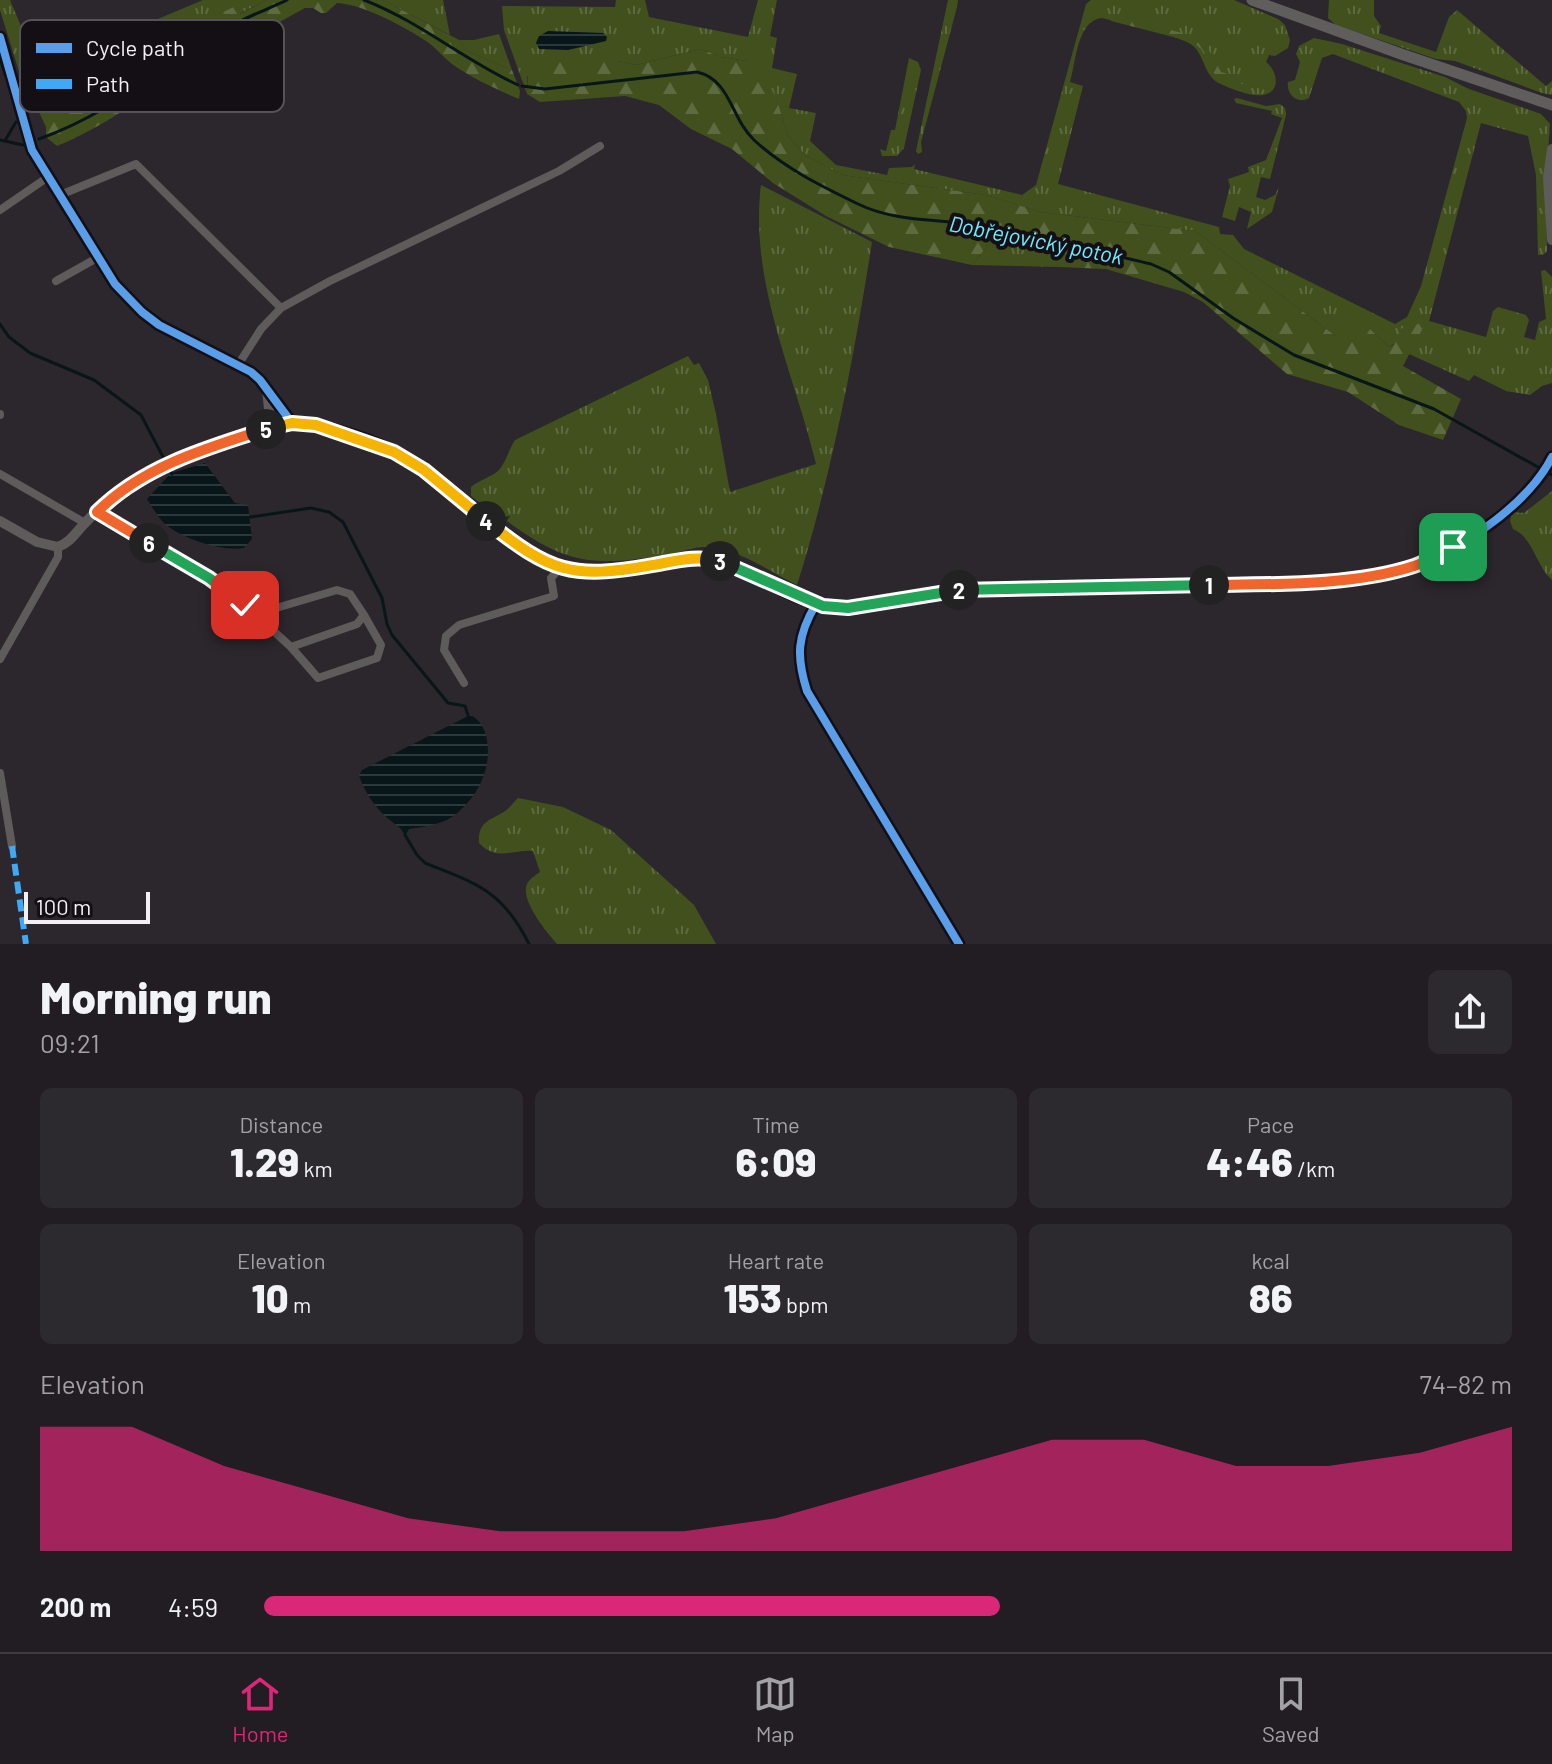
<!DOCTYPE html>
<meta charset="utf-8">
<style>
:root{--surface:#211d22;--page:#2d2a2f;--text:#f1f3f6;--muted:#a2a2a5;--line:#3e3b40;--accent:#db2777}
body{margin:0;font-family:Barlow,sans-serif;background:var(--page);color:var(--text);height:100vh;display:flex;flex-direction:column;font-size:30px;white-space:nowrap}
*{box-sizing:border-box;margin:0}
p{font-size:26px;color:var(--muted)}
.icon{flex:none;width:44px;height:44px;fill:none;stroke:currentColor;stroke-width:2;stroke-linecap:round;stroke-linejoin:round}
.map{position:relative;height:944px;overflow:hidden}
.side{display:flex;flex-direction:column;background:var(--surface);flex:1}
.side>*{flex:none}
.scale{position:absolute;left:24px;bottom:20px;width:126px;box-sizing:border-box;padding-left:8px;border:4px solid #f4eef7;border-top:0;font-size:22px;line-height:28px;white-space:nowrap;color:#f4eef7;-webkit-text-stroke:6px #130f15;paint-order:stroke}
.pin{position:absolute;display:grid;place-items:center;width:68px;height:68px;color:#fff;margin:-34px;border-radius:16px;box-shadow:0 4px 12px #0006}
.km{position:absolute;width:40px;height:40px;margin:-20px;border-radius:50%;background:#222;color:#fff;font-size:22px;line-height:40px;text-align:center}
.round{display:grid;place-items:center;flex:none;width:84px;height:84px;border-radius:12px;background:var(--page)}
.headline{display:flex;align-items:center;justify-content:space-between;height:136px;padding:0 40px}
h1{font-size:44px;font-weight:800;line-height:60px}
.stats{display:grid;grid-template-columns:repeat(3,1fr);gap:12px;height:136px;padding:8px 40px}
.stats div{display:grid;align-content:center;border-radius:12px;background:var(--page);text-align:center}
.stats b{font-size:40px;font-weight:800}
.stats small{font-size:22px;font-weight:400}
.stats p{font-size:22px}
.chart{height:224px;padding:16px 40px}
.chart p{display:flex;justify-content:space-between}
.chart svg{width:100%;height:144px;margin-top:8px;fill:var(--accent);opacity:.7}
ul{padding:0 40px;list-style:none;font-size:26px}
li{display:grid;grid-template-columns:128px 96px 1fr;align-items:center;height:60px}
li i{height:20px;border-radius:10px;background:var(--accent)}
.tabs{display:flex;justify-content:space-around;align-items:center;height:112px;border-top:2px solid var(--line);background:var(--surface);font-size:22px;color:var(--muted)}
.tabs a{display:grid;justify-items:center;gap:4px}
.tabs .active{color:var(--accent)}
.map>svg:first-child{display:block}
.grass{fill:url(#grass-tufts)}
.forest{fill:url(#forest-firs)}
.water{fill:url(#water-rules)}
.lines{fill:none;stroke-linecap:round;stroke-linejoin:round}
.stream{stroke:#091619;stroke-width:3}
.minor{stroke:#5e5b5b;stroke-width:8}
.tertiary{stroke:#5e5b5b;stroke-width:10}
.secondary{stroke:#605d5d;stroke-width:11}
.quiet{stroke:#3fa9f5;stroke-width:6;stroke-dasharray:12 6;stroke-linecap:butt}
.cycleway-casing{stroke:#130f15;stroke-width:13}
.cycleway{stroke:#5a9eea;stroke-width:8}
.split-1-casing{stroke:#fff;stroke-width:16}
.split-2-casing{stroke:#fff;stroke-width:16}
.split-3-casing{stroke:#fff;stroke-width:16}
.split-4-casing{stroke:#fff;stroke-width:16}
.split-5-casing{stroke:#fff;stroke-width:16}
.split-6-casing{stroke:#fff;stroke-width:16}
.split-7-casing{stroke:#fff;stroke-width:16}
.split-1{stroke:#f0652b;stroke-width:10}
.split-2{stroke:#22a559;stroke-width:10}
.split-3{stroke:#22a559;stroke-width:10}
.split-4{stroke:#f5b400;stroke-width:10}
.split-5{stroke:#f5b400;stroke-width:10}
.split-6{stroke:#f0652b;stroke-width:10}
.split-7{stroke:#22a559;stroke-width:10}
.labels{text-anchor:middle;stroke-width:8;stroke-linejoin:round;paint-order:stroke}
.water-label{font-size:22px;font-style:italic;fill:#6eebfc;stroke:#130f15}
.key{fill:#130f15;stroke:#565259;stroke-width:2}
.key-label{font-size:22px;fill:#f4eef7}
</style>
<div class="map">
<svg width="1552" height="944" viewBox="0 0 1552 944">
<defs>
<pattern id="grass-tufts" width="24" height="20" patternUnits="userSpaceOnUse" patternTransform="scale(2)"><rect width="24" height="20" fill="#42501d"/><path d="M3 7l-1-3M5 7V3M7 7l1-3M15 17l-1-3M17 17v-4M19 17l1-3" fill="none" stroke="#5e6a3f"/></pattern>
<pattern id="forest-firs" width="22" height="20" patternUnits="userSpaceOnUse" patternTransform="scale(2)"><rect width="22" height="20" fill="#42501d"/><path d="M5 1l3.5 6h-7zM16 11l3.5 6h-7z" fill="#5e6a3f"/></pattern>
<pattern id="water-rules" width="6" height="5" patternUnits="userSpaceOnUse" patternTransform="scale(2)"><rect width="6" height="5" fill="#091619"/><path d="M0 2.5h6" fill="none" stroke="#2d383b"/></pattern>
</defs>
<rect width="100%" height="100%" fill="#2c272d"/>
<path class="grass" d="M 0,0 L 10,0 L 39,69 L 203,0 L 267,0 L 239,14 L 236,7 L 141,50 L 26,94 L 0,10 Z
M 383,0 L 443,0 L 450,35 Z
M 616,0 L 645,0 L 649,17 L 748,37 L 758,0 L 777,0 L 770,36 L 777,38 L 772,68 L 797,74 L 789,108 L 816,113 L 810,141 L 836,165 L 887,175 L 889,168 L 912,167 L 915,164 L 914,169 L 1022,195 L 1036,185 L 1086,4 L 1091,0 L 1234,0 L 1278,19 L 1285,25 L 1290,40 L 1288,48 L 1275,56 L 1269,55 L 1266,62 C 1277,70 1282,92 1263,95 C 1252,97 1231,89 1221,84 C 1204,78 1205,55 1192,45 C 1184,37 1118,22 1102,18 C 1077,20 1076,62 1070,82 L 1083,86 L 1058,184 L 1219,227 L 1220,234 L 1233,235 L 1244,249 L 1395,324 L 1407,317 L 1421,286 L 1467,118 L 1466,111 L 1459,102 L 1333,54 L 1322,58 L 1309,98 C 1297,105 1286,94 1288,82 L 1295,80 L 1300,62 L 1296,54 L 1299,46 L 1314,38 L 1342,44 L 1445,77 L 1469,89 L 1541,114 L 1550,124 L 1546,178 L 1547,251 L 1543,255 L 1538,255 L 1536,175 L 1528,136 L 1481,123 L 1429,321 L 1486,337 L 1493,311 L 1498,307 L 1526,315 L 1529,320 L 1524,337 L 1535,340 L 1539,322 L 1546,319 L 1541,271 L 1545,270 L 1552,277 L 1552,383 L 1542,386 L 1530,395 L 1506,391 L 1474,375 L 1469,381 L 1409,354 L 1425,322 L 1389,347 L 1368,327 L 1337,337 L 1195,231 L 1041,212 L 986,195 L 842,175 L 805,155 L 788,136 L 777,100 L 747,61 L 721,57 L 701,49 L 636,65 L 618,61 L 527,76 L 527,94 L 504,30 L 502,6 L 615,7 Z
M 948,0 L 958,0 L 957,7 L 921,142 L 922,152 L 918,154 L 916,151 Z
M 1329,0 L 1374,0 L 1374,16 L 1381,26 L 1379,33 L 1436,52 L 1449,17 L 1457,10 L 1546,86 L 1552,81 L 1552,95 L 1542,93 L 1455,61 L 1436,59 L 1336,25 L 1328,18 Z
M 499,34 L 512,70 L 467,51 L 459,40 L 474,40 Z
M 909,58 L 918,62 L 921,70 L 904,148 L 897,156 L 882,156 L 880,149 L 886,151 L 891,130 L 895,130 Z
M 1237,98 L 1266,106 L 1280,104 L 1285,108 L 1286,115 L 1270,179 L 1261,177 L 1256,197 L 1265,200 L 1275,195 L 1279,187 L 1272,212 L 1247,229 L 1251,212 L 1239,207 L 1235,221 L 1222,217 L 1230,186 L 1228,179 L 1249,172 L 1248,167 L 1266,160 L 1282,118 L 1271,114 L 1272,111 L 1236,103 L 1234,99 Z
M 761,185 L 872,242 C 854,357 832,474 797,585 C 771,572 741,551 712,547 C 697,545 679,553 664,555 C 593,567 565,564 507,521 L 510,516 L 498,517 L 471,496 L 471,487 C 479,480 492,477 499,470 C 506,462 509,449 515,440 L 688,356 L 694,365 L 699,363 L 708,380 L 716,414 L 730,492 L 816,464 C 794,372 749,282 761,185 Z
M 995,237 L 1054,240 L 1059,267 L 972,265 Z
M 1552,491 L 1552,580 C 1536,566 1533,537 1513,529 L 1510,521 L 1512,512 L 1524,513 Z
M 518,798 L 563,807 L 611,830 L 694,905 L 716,944 L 557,944 C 546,931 516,896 529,881 C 532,877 536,875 540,872 L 533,851 C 513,849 497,862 479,843 C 478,824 487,821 502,813 C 509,809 513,803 518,798 Z"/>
<path class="forest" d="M 267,0 L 383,0 L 459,40 L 467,51 L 512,70 L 520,91 L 519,99 C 496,89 473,79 452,64 C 444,58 437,49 429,43 C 407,28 363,4 337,3 L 326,13 L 321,13 L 313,8 L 305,8 L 252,37 L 238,31 C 177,69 124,119 57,146 L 46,137 L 46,127 L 30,93 L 141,50 L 236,6 L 240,14 Z
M 1114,14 L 1196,37 L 1206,45 L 1221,72 L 1268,86 L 1269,91 L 1216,77 L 1201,49 L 1193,42 L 1111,21 L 1111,15 Z
M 701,49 L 721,57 L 747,61 L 761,68 L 777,100 L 788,136 L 805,155 L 842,175 L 986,195 L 1041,212 L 1195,231 L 1337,337 L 1348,319 L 1368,327 L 1389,347 L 1393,345 L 1402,328 L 1426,322 L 1403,366 L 1461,399 L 1443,440 L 1399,425 L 1348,392 L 1287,374 L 1203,302 L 1184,292 L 1106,269 L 1059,267 L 1053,240 L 995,237 L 972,265 L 889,247 L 826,216 L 773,183 L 732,149 L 691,129 L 659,105 L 625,96 L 540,102 L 527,94 L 528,67 L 536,62 L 618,61 L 636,65 Z"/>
<path class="water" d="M 548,31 L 603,33 L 607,37 L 606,41 L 568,50 L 539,49 L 536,43 L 539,36 Z
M 205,463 L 235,503 L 248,505 L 252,539 L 244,548 C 222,552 184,539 166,525 C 158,518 153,508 147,499 L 171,473 Z
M 470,715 C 480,719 485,729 487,740 C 492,770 477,799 452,817 C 440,825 422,827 409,829 L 405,836 C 400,824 391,823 383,814 C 372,803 363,789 359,775 L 362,770 Z"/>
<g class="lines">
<path class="stream" d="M 364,0 C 419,21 465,61 518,85
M 0,58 L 5,74
M 522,86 L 545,89 L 697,72 C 731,80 730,117 754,140 C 784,168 821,186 858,204 C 895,222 937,219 978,225 C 1036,234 1094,251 1151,264 L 1169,272 L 1233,318 L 1294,355 L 1434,409 L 1552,475
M 6,139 L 16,122
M 39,139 C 115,112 168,62 237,23 C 253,14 271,8 287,0
M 0,140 L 23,145
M 0,324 L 9,337 L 30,353 L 94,380 L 141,415 L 172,474
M 250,517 L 311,508 L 329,512 L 343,522 L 382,598 L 387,624 L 392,635 L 448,703 L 465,706 L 469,718
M 405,835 L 417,855 L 425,863 C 477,884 502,890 529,944"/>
<path class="minor" d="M 60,195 L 136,164 L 281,308
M 0,210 L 48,177
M 56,281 L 97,258
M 238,365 L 261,329 L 281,308 L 330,281 L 559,171 L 600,146
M 0,415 L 0,414
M 0,474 L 85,523
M 97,512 L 209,578 L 245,605 L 291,647 L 318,678 L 377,658 L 381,645 L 364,615
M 256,614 L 337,590 L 350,594 L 364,615 L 357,624 L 291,647
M 0,659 L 58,557 L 58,547
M 464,683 L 444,650 L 446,636 L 459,625 L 554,596 L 551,578 L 560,568
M 0,773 L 12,846"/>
<path class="tertiary" d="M 0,37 L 32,150 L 115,284 L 142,312 L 159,325 L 251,372 L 260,380 L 292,423
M 1552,149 L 1548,178 L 1552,240
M 267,390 L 271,428
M 0,521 L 37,542 L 58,547 C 71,542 76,532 85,523 C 97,510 111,497 126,487 C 156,467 260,423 295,423 C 329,423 387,444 414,464 C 462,498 504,550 562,568 C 616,585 670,549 723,561 C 749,573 803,604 828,607 C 876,613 924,590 972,589 C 1054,586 1137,586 1220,585 C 1277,584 1339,585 1394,572 C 1449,559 1526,508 1552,457
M 816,604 C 797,636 796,656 807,691 L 959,944"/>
<path class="secondary" d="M 1252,0 L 1401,54 L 1552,105"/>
<path class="quiet" d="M 12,846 L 26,944"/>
<defs>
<path id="cycleway" d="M 0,37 L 32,150 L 115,284 L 142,312 L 159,325 L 251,372 L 260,380 L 292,423 C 327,424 377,440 407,459 C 435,476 459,499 484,519 C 508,539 530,558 561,568 C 615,586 669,549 723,561 C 749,573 803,604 828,607 C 876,613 924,590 972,589 C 1054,586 1137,586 1220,585 C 1277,584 1339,585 1394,572 C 1449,559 1526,508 1552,457
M 816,604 C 797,636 796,656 807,691 L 959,944"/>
</defs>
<use href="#cycleway" class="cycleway-casing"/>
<use href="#cycleway" class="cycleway"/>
</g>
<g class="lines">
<defs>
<path id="split-1" d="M 1209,585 C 1272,584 1353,586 1414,566 C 1427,562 1440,553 1453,547"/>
<path id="split-2" d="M 959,590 L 1209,585"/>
<path id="split-3" d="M 720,561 L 823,606 L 848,608 L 959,590"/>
<path id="split-4" d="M 486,521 C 550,572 571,580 653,565 C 676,561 697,555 720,561"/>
<path id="split-5" d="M 266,429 L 292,423 L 316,425 L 394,452 L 424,470 L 486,521"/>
<path id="split-6" d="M 149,543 L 97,512 C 142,467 206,448 266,429"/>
<path id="split-7" d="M 149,543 L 209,578 L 245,605"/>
</defs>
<use href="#split-1" class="split-1-casing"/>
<use href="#split-2" class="split-2-casing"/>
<use href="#split-3" class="split-3-casing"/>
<use href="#split-4" class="split-4-casing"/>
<use href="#split-5" class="split-5-casing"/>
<use href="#split-6" class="split-6-casing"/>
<use href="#split-7" class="split-7-casing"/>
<use href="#split-1" class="split-1"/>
<use href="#split-2" class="split-2"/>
<use href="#split-3" class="split-3"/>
<use href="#split-4" class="split-4"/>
<use href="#split-5" class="split-5"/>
<use href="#split-6" class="split-6"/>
<use href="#split-7" class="split-7"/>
</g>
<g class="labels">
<g class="water-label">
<text transform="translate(1036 240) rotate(11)" y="8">Dobřejovický potok</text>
</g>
</g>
<rect x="20" y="20" width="264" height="92" rx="12" class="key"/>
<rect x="36" y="43" width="36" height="10" fill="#5a9eea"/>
<rect x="36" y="79" width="36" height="10" fill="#3fa9f5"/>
<g class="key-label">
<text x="86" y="56">Cycle path</text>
<text x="86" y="92">Path</text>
</g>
</svg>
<div class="scale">100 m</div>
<div class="pin" style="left:1453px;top:547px;background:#1e9e55"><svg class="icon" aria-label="arrive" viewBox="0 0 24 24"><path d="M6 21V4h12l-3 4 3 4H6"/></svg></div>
<div class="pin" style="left:245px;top:605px;background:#d93025"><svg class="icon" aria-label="check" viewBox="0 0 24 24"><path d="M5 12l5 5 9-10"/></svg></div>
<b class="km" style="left:1209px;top:585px">1</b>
<b class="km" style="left:959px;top:590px">2</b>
<b class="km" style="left:720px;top:561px">3</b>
<b class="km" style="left:486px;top:521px">4</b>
<b class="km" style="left:266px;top:429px">5</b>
<b class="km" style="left:149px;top:543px">6</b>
</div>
<section class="side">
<div class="headline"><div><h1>Morning run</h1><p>09:21</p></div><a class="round"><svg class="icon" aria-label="share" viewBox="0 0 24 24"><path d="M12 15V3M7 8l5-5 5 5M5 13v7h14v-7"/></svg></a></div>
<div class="stats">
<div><p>Distance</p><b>1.29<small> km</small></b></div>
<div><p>Time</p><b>6:09</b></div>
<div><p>Pace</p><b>4:46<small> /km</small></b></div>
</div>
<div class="stats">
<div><p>Elevation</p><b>10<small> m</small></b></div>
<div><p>Heart rate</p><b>153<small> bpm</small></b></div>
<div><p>kcal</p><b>86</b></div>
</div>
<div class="chart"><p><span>Elevation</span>74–82 m</p>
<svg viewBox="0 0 160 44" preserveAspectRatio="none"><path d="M0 44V6L10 6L20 18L30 26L40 34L50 38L60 38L70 38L80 34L90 26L100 18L110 10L120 10L130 18L140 18L150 14L160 6V44z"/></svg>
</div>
<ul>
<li><b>200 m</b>4:59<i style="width:59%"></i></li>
</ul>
</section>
<nav class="tabs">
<a class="active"><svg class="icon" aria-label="home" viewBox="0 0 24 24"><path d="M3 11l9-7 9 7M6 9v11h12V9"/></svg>Home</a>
<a><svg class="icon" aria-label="map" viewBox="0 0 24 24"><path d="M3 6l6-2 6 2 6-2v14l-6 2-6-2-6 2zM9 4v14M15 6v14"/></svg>Map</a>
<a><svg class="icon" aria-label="saved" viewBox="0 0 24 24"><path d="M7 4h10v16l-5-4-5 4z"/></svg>Saved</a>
</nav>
